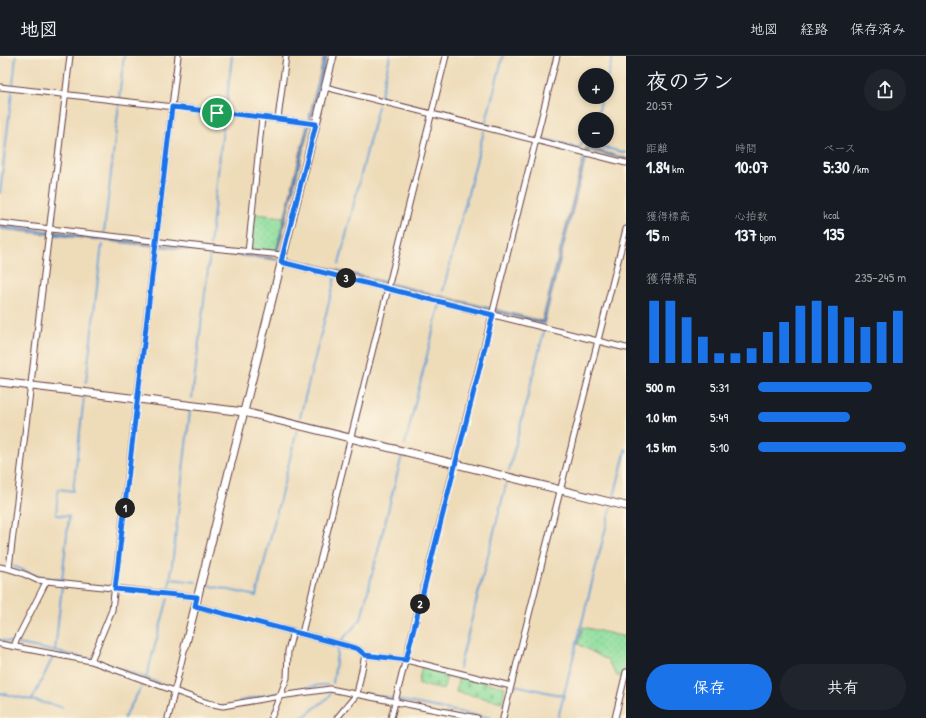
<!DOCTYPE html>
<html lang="ja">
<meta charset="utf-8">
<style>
:root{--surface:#171b24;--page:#20242c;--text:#f1f3f6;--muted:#9ea1a6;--line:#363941;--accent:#1a73e8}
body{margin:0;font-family:"Patrick Hand","Klee One",sans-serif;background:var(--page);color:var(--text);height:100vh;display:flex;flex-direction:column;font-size:15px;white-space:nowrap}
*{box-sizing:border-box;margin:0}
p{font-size:13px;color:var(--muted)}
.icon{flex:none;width:22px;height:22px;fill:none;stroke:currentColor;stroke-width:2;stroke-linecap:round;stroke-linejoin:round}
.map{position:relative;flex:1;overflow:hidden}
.sheet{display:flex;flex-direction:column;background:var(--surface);width:300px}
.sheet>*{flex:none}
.tools{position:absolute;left:578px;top:12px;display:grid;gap:8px}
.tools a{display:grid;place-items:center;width:36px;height:36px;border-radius:50%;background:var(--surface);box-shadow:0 2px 6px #0003;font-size:20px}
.pin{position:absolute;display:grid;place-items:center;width:34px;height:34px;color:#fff;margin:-17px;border:2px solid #fff;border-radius:50%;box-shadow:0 1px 4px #0007}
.km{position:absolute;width:20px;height:20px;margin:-10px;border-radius:50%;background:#222;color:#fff;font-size:11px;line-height:20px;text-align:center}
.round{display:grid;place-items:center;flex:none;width:42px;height:42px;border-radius:21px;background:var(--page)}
.headline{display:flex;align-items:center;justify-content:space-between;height:68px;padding:0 20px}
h1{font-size:22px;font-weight:800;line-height:30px}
.figures{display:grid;grid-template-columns:repeat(3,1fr);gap:6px;height:68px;padding:4px 20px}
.figures div{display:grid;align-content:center}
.figures b{font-size:17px;font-weight:800}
.figures small{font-size:11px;font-weight:400}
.figures p{font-size:11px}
.chart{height:112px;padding:8px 20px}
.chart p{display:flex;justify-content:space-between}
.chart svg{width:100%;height:72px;margin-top:4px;stroke:var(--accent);stroke-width:6}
.primary-button{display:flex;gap:8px;margin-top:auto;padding:8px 20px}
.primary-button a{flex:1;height:46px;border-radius:24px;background:var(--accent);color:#fff;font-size:16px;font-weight:800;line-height:46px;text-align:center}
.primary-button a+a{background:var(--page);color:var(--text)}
ul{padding:0 20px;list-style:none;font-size:13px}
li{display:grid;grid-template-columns:64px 48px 1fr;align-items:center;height:30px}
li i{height:10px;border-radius:5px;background:var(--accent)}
header{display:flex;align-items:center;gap:24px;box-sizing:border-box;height:56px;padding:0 20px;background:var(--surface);border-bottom:1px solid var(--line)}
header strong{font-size:19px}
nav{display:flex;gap:22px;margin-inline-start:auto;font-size:14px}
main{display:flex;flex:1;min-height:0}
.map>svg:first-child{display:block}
.grass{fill:url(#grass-dots);stroke:#6c7e64}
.cemetery{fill:url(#cemetery-stones);stroke:#6c7e64}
.water{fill:#659fd4;stroke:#585f80}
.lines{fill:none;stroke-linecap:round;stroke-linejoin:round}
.stream{stroke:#659fd4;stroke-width:2}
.minor-casing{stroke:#633b40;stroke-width:7}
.tertiary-casing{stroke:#633b40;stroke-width:9}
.minor{stroke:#fff;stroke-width:5}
.tertiary{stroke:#fff;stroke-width:7}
.route-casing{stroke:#fff;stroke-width:8}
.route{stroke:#1a73e8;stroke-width:5}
</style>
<header>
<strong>地図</strong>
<nav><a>地図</a><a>経路</a><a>保存済み</a></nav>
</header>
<main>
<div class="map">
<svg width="626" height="662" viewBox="0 0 626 662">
<defs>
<pattern id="grass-dots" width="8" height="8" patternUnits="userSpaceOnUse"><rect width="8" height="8" fill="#8dde9e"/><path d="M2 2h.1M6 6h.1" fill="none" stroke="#7bbe88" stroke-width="1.8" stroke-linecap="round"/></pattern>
<pattern id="cemetery-stones" width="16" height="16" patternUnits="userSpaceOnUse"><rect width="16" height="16" fill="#8dde9e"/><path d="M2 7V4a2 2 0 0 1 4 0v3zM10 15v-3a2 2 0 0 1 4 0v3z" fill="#7bbe88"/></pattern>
</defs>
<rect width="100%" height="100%" fill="#fcf5e5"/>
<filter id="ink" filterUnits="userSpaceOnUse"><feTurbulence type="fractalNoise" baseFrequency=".025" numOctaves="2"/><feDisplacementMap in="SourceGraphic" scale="8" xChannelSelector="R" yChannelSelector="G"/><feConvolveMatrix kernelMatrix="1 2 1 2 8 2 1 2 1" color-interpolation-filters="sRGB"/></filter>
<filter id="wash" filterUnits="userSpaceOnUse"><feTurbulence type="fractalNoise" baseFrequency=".012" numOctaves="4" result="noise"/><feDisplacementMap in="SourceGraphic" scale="16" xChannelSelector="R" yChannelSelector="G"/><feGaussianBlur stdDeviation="0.9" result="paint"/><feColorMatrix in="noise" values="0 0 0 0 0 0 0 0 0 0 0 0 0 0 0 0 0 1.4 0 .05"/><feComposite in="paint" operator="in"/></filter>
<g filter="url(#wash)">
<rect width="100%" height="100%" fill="#eedcb9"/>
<path class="grass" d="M 255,158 L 284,161 L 276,196 L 250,194 Z
M 583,571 L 626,581 L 626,606 L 623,621 L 617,620 L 607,604 L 578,588 Z"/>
<path class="cemetery" d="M 422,610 L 448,617 L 443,634 L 418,628 Z
M 459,620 L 505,631 L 502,646 L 456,636 Z"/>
<path class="water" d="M 324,0 L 327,0 L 278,195 L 276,196 Z
M 586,91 L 626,102 L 626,104 L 588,94 L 544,268 L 286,203 L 286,201 L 542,265 Z
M 0,169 L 277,202 L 277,204 L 0,173 Z"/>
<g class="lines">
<path class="stream" d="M 607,23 L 613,0
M 13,29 L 16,0
M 119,42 L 124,0
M 380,43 L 390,0
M 226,52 L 232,0
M 436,56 L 524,79
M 597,63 L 602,41
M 485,69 L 503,0
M 541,82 L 580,92 L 582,86 L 626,97
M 0,137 L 12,36
M 104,177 L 119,48
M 210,190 L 224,62
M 339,208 L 378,50
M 443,235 L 484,75
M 86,326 L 102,188
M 192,342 L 210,197
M 300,361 L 335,222
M 405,388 L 440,247
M 509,415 L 544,275
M 614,441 L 626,393
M 13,510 L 39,521 L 62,524 L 69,460 L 56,459 L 58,433 L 73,435 L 84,341
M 171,523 L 196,526
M 207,529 L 256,540 L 297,374
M 169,535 L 190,355
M 0,584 L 96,604 L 159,627
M 341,585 L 361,563 L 402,399
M 55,595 L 62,530
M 459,613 L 507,425
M 146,622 L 168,542
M 333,627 L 338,590
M 515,629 L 564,640
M 287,636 L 320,629 L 327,629
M 0,637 L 62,651
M 366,637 L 393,643
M 32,644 L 53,601
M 398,644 L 491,662
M 239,645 L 278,637
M 124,662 L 143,628
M 302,662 L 329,641 L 331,636
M 446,662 L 447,657
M 558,662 L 611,451"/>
</g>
</g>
<g filter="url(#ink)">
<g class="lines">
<defs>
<path id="minor" d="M 0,31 L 278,63 L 316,68
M 325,31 L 626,107
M 278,63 L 286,0
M 0,167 L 212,192 L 283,199
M 248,196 L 262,62
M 281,206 L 626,292
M 0,511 C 14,513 25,518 37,524 L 197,541
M 9,512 L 70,0
M 195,550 L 348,590 L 358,593 L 365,599 L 406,604 L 511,630
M 302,577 L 446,0
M 0,588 L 91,605 L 208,647 L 223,650 L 280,640 L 330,633 L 477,662
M 14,591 L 16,585 L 46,526
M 91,605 L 112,554 L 178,0
M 168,662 L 185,591
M 271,662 L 287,622 L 288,595 L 293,575
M 337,662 L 357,638 L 365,599
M 391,662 L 557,0
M 503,662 L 626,173
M 615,662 L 626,616"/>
<path id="tertiary" d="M 0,326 L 244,356 L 626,450
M 185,591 L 333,0"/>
</defs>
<use href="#minor" class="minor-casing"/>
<use href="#tertiary" class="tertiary-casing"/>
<use href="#minor" class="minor"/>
<use href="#tertiary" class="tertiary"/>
</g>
</g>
<g class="lines" filter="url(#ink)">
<defs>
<path id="route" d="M 172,51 L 278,63 L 316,68 L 281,206 L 493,259 L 406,604 L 365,599 L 358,593 L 348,590 L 195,550 L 197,541 L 115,533 Z"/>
</defs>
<use href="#route" class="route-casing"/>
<use href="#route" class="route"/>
</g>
</svg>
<div class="tools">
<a>+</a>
<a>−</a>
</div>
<div class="pin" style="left:217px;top:57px;background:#1e9e55"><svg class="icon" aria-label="arrive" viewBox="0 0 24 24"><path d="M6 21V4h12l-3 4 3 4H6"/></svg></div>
<b class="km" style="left:125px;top:452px">1</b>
<b class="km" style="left:420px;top:548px">2</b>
<b class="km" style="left:346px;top:222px">3</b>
</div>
<section class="sheet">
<div class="headline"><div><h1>夜のラン</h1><p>20:57</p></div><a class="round"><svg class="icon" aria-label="share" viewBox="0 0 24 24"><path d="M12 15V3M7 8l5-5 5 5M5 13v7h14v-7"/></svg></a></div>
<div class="figures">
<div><p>距離</p><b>1.84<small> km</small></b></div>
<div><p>時間</p><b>10:07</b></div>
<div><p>ペース</p><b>5:30<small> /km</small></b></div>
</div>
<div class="figures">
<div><p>獲得標高</p><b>15<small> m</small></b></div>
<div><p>心拍数</p><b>137<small> bpm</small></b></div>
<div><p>kcal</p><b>135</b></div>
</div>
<div class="chart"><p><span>獲得標高</span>235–245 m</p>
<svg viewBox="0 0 160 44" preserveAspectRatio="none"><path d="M5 44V6M15 44V6M25 44V16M35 44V28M45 44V38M55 44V38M65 44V35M75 44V25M85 44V19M95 44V9M105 44V6M115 44V9M125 44V16M135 44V22M145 44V19M155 44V12"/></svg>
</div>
<ul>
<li><b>500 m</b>5:31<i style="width:77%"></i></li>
<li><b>1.0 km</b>5:49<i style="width:62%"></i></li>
<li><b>1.5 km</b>5:10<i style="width:100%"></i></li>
</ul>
<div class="primary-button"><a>保存</a><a>共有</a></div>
</section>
</main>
